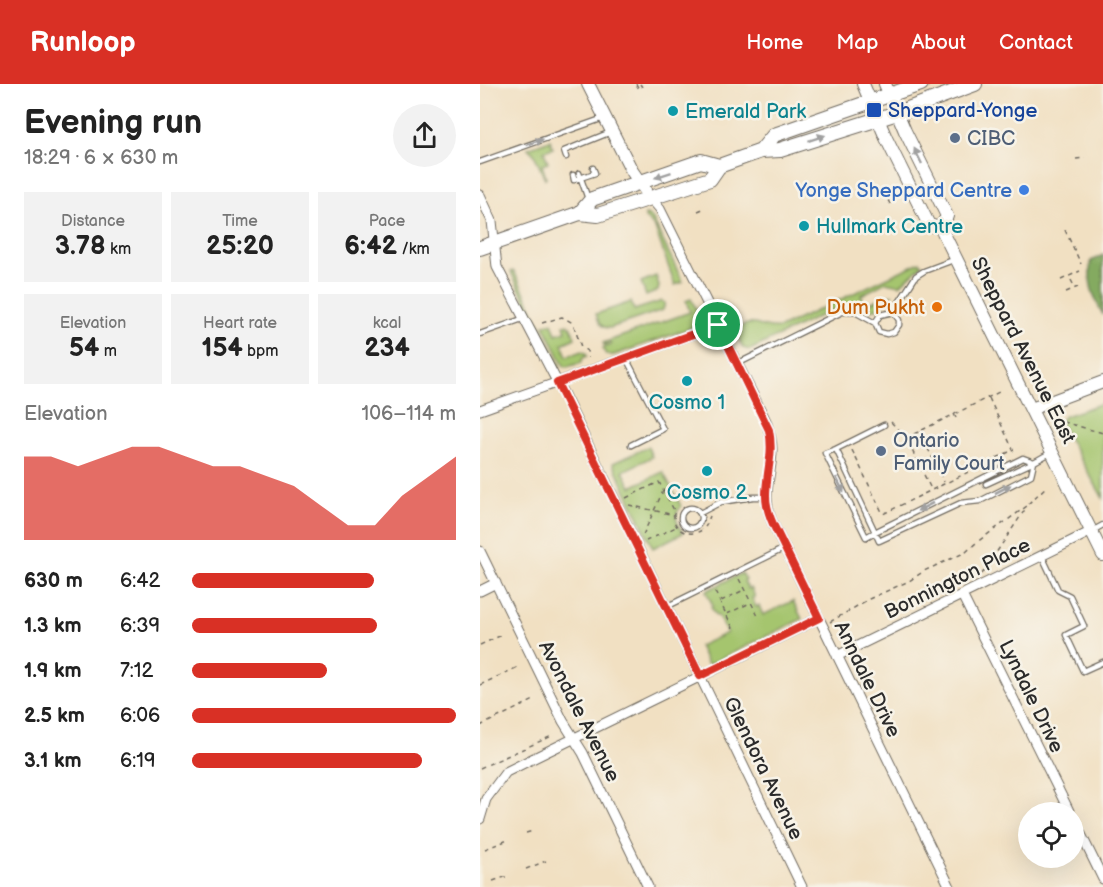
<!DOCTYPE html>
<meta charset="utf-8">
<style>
:root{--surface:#fff;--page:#f2f2f2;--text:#222;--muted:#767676;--accent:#d93025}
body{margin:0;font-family:"Balsamiq Sans",sans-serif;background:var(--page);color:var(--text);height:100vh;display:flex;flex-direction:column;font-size:22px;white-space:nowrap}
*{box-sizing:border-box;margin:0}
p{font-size:20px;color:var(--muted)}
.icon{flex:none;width:33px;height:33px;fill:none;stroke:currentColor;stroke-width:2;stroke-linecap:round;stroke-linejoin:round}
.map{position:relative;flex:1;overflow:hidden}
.details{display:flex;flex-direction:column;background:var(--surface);width:480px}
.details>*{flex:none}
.tools{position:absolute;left:538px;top:718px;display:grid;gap:12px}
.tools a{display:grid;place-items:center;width:66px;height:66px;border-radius:50%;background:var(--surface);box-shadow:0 6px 24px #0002;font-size:30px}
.pin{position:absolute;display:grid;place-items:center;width:51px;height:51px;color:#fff;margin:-26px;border:3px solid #fff;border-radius:50%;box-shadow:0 2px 6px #0007}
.round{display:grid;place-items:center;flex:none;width:63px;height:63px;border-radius:32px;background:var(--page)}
.summary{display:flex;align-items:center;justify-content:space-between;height:102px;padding:0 24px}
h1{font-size:33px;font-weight:600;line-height:45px}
.metrics{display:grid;grid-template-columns:repeat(3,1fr);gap:9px;height:102px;padding:6px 24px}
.metrics div{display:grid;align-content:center;border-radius:0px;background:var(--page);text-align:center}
.metrics b{font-size:26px;font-weight:600}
.metrics small{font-size:16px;font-weight:400}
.metrics p{font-size:16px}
.chart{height:168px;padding:12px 24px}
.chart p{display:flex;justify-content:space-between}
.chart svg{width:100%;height:108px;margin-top:6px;fill:var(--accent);opacity:.7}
ul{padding:0 24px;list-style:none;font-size:20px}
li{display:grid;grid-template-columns:96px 72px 1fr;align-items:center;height:45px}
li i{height:15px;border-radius:8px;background:var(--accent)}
header{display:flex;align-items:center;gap:36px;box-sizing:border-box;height:84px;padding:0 30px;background:var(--accent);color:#fff}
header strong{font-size:28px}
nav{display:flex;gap:33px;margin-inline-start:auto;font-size:21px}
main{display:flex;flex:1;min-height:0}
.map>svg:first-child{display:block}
.green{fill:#a5c56e;stroke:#68784c;stroke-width:1.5}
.forest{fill:#84aa61;stroke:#586a46;stroke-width:1.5}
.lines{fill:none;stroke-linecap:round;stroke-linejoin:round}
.lane-casing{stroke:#706a60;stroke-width:7}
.street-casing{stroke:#706a60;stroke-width:11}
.secondary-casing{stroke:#706a60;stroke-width:14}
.primary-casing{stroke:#706a60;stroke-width:16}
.path{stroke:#706a60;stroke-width:1.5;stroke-dasharray:4.5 4.5;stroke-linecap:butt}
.lane{stroke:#fff;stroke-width:4.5}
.street{stroke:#fff;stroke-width:9}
.secondary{stroke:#fff;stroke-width:12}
.primary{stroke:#fff;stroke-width:14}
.oneway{fill:#a0a0a0}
.route-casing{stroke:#fff;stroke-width:12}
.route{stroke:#d93025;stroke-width:8}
.transit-dot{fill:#1a4fb4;stroke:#f7f3e8;stroke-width:2}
.culture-dot{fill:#0f9aa8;stroke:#f7f3e8;stroke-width:2}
.service-dot{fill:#5c6f8a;stroke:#f7f3e8;stroke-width:2}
.shop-dot{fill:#3f7fe0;stroke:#f7f3e8;stroke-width:2}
.food-dot{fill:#e8710a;stroke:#f7f3e8;stroke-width:2}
.labels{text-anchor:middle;stroke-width:5;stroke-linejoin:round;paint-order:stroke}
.transit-label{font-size:20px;fill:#164399;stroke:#f7f3e8;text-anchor:start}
.culture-label{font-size:20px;fill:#0d838f;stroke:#f7f3e8;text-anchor:start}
.service-label{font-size:20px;fill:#4e5e75;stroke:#f7f3e8;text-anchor:start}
.shop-label{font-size:20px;fill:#366cbe;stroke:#f7f3e8;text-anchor:end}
.food-label{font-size:20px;fill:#c56008;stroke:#f7f3e8;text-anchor:end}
.street-label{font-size:20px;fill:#2b2b2b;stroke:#f7f3e8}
</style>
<header>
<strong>Runloop</strong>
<nav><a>Home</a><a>Map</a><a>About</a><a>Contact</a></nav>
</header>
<main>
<section class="details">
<div class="summary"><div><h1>Evening run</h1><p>18:29 · 6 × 630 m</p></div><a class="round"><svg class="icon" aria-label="share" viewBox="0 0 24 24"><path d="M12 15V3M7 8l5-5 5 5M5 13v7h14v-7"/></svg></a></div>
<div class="metrics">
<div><p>Distance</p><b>3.78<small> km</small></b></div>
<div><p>Time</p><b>25:20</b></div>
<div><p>Pace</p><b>6:42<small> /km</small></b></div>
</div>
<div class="metrics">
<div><p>Elevation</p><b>54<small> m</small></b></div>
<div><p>Heart rate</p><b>154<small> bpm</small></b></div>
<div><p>kcal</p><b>234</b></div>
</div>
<div class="chart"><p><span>Elevation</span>106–114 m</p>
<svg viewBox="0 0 160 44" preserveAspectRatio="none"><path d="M0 44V10L10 10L20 14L30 10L40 6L50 6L60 10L70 14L80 14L90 18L100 22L110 30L120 38L130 38L140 26L150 18L160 10V44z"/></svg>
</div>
<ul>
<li><b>630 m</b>6:42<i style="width:69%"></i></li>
<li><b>1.3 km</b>6:39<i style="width:70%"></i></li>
<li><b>1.9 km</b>7:12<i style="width:51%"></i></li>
<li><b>2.5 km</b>6:06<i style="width:100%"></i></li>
<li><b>3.1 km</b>6:19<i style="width:87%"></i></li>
</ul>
</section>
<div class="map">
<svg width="623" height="803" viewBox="0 0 623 803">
<rect width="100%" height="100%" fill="#f7f3e8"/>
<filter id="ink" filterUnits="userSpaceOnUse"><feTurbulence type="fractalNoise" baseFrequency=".0167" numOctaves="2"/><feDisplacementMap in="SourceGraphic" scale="12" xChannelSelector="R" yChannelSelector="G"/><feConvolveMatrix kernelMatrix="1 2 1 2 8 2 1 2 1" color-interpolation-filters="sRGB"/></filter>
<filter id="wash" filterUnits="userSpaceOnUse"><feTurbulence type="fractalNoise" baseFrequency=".008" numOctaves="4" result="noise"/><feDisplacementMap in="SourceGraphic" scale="24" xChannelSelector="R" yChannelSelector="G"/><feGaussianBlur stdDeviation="1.35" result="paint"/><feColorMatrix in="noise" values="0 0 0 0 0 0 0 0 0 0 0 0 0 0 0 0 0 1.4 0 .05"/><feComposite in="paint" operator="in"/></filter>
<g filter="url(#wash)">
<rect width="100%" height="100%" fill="#f1e0c2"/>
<path class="green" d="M 70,56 L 73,64 L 64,67 L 68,79 L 62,81 L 66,94 L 65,95 L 54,70 L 48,64 Z
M 165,131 L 169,132 L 173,136 L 203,198 L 195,201 L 175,144 L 170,138 L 165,134 Z
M 440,178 L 442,181 L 420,201 L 406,198 L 381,211 L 386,221 L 405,212 L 412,211 C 395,238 378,218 357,227 L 356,224 L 270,266 L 263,264 L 258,253 L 258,249 L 261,246 L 260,243 C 275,234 283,247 300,244 Z
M 34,187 L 79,280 L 80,285 L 77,281 L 31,188 Z
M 176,192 L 179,202 L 178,207 L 166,212 L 161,198 Z
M 211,215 L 220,233 L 218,234 L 220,240 L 219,241 L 134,271 C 127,272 125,271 123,264 L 131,261 L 130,259 L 124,261 L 123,259 L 210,228 L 206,217 Z
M 182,217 L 185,219 L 183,226 L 130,244 C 120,244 119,238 116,230 L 151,218 L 154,226 Z
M 72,239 L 76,250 L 86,247 L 84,241 L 88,240 L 89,242 L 91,242 L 95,254 L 82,260 L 87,272 L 102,267 L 106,269 L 107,272 L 103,274 L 101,279 L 87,283 L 84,282 L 64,241 Z
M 623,319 L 623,414 L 579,338 L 585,332 Z
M 168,363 L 172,373 L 143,387 L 151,403 L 183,388 L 200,420 L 201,423 C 192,432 198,440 203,449 L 173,464 L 133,379 Z
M 262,489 L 266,496 L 264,497 L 268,505 L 271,504 L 275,513 L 272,514 L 276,523 L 279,522 L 283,531 L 313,517 L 322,535 L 228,581 L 219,562 L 247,549 L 238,532 L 236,532 L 231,523 L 233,522 L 226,507 Z"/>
<path class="forest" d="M 623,171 L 623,231 C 613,211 607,200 611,177 Z"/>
</g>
<g filter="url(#ink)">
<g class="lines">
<defs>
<path id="lane" d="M 86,73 L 84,67 L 131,48
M 0,78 L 124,34
M 99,89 L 108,115
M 93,91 L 94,96 L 115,89 L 113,84
M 413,228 L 419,236 L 419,241 L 414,248 L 407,250 L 399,248 L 395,239 L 400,231 L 413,228 L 436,192 L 444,187 L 476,175
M 0,250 L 45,234
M 146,274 L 183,345 L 151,361
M 257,280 L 362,228 L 375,228 L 395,239
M 356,365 L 404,341
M 554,378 L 543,374 L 395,448 L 356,365 L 345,369 L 386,453 L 395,448 L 399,457 L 481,419 L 500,417 L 551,391 L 554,378
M 506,400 L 554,378 L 570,369
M201 434a10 10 0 1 1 20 0a10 10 0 1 1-20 0Z
M 220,429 L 241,418 L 273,413 L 286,413
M 612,447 L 623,441
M 562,472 L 578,506 L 590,512 L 604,542 L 586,551 L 603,587 L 623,578
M 186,523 L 305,464"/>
<path id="street" d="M 167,110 L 180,125 L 286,337 C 289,346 292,355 292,365 C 292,394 280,410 293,440 L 470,803
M 0,111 L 12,137 L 17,183 L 83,309 L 322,803
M 0,326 L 238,241
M 0,467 L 83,637 L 103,669 L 168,803
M 0,507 L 16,499
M 482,511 L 590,729
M 357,572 L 612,447
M 0,735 L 6,715 L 26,688 L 52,675 L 339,534
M 594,736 L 623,795"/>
<path id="secondary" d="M 108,0 L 152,87 L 165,106
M 383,0 L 406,54 L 449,141 L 461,144
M 405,0 L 425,47 L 467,132 L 461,144
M 461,144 L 623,471
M 551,325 L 623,298"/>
<path id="primary" d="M 281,67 L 294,51 L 441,0
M 100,129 L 112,115 L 221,77 L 239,82 L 281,67 L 300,66 L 417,29 L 495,0
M 0,164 L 100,129 L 118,131 L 230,95 L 239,82"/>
</defs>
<use href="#lane" class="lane-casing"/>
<use href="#street" class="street-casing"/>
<use href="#secondary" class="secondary-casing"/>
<use href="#primary" class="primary-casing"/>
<path class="path" d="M 156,0 L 159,5
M 160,0 L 162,3
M 596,75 L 605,74
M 408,116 L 411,122
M 218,127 L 225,124
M 585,146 L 601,180
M 581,196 L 600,187
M 591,196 L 595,204
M 586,208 L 598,203
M 62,239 L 82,233 L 93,239 L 101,263 L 107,267 L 108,274
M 509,314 L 535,370
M 474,330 L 478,338
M 411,338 L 426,354 L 451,405
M 583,338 L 623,349
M 440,348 L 464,398
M 426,354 L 519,308
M 372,366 L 403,430 L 533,366
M 146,414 L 179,398 L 195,428 L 194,430
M 548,420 L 567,402
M 149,421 L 194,431 C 194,434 194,439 196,441 C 201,450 215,452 223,445 C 227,442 228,437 230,432
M 163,451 L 183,407
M 166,457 L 196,443
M 502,490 L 546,424
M 259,495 L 278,532
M 235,508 L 253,544
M 241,517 L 264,506
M 247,530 L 270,519
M 350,538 L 389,515 L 429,497 L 444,487 L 486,468 L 497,458 L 547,422
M 0,561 L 22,551
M 0,601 L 38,583
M 0,642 L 54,616
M 0,684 L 72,652
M 46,749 L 53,747
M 5,765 L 28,756
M 46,785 L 66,777
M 13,797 L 28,792"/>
<use href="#lane" class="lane"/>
<use href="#street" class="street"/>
<use href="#secondary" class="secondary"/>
<use href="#primary" class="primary"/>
</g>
<defs><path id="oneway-solid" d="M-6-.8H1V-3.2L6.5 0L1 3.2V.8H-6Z" transform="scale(1.5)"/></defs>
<g class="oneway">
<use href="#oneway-solid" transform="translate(337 54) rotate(-18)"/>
<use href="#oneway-solid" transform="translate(55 58) rotate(-20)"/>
<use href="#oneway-solid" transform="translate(438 72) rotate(-116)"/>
<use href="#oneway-solid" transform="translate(183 91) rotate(161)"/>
<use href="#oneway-solid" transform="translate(360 401) rotate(64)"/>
<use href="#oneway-solid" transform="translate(523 405) rotate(-27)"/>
<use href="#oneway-solid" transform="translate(445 423) rotate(153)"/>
</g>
</g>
<g class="lines" filter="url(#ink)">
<defs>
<path id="route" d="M 238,241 L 289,346 C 294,371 286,388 286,412 C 286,422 289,431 293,440 L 339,534 L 220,592 L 77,299 Z"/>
</defs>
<use href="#route" class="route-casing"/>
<use href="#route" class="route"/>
</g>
<rect class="transit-dot" x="386" y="18" width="16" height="16" rx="3"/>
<g class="culture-dot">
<circle cx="193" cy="27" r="6"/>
<circle cx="324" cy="142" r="6"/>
<circle cx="207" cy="297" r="6"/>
<circle cx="227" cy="387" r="6"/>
</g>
<g class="service-dot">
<circle cx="475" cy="54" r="6"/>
<circle cx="401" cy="367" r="6"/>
</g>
<circle class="shop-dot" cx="544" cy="106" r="6"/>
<circle class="food-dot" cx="457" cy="223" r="6"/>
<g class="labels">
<g class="transit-label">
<text x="408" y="33">Sheppard-Yonge</text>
</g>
<g class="culture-label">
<text x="205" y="34">Emerald Park</text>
<text x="336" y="149">Hullmark Centre</text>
<text x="207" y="325" text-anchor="middle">Cosmo 1</text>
<text x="227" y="415" text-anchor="middle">Cosmo 2</text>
</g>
<g class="service-label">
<text x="487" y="61">CIBC</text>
<text x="413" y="363">Ontario<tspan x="413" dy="23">Family Court</tspan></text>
</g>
<g class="shop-label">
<text x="532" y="113">Yonge Sheppard Centre</text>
</g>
<g class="food-label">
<text x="445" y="230">Dum Pukht</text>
</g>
<g class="street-label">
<text transform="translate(544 266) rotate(63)" y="7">Sheppard Avenue East</text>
<text transform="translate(477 494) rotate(-26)" y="7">Bonnington Place</text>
<text transform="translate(388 595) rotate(64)" y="7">Anndale Drive</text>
<text transform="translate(552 612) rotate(64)" y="7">Lyndale Drive</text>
<text transform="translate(100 627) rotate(63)" y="7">Avondale Avenue</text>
<text transform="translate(284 684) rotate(64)" y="7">Glendora Avenue</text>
</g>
</g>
</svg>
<div class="tools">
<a><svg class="icon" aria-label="locate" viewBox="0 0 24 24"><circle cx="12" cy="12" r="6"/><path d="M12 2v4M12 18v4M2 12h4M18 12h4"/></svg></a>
</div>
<div class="pin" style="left:238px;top:241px;background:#1e9e55"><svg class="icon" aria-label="arrive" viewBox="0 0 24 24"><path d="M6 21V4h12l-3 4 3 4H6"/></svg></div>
</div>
</main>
